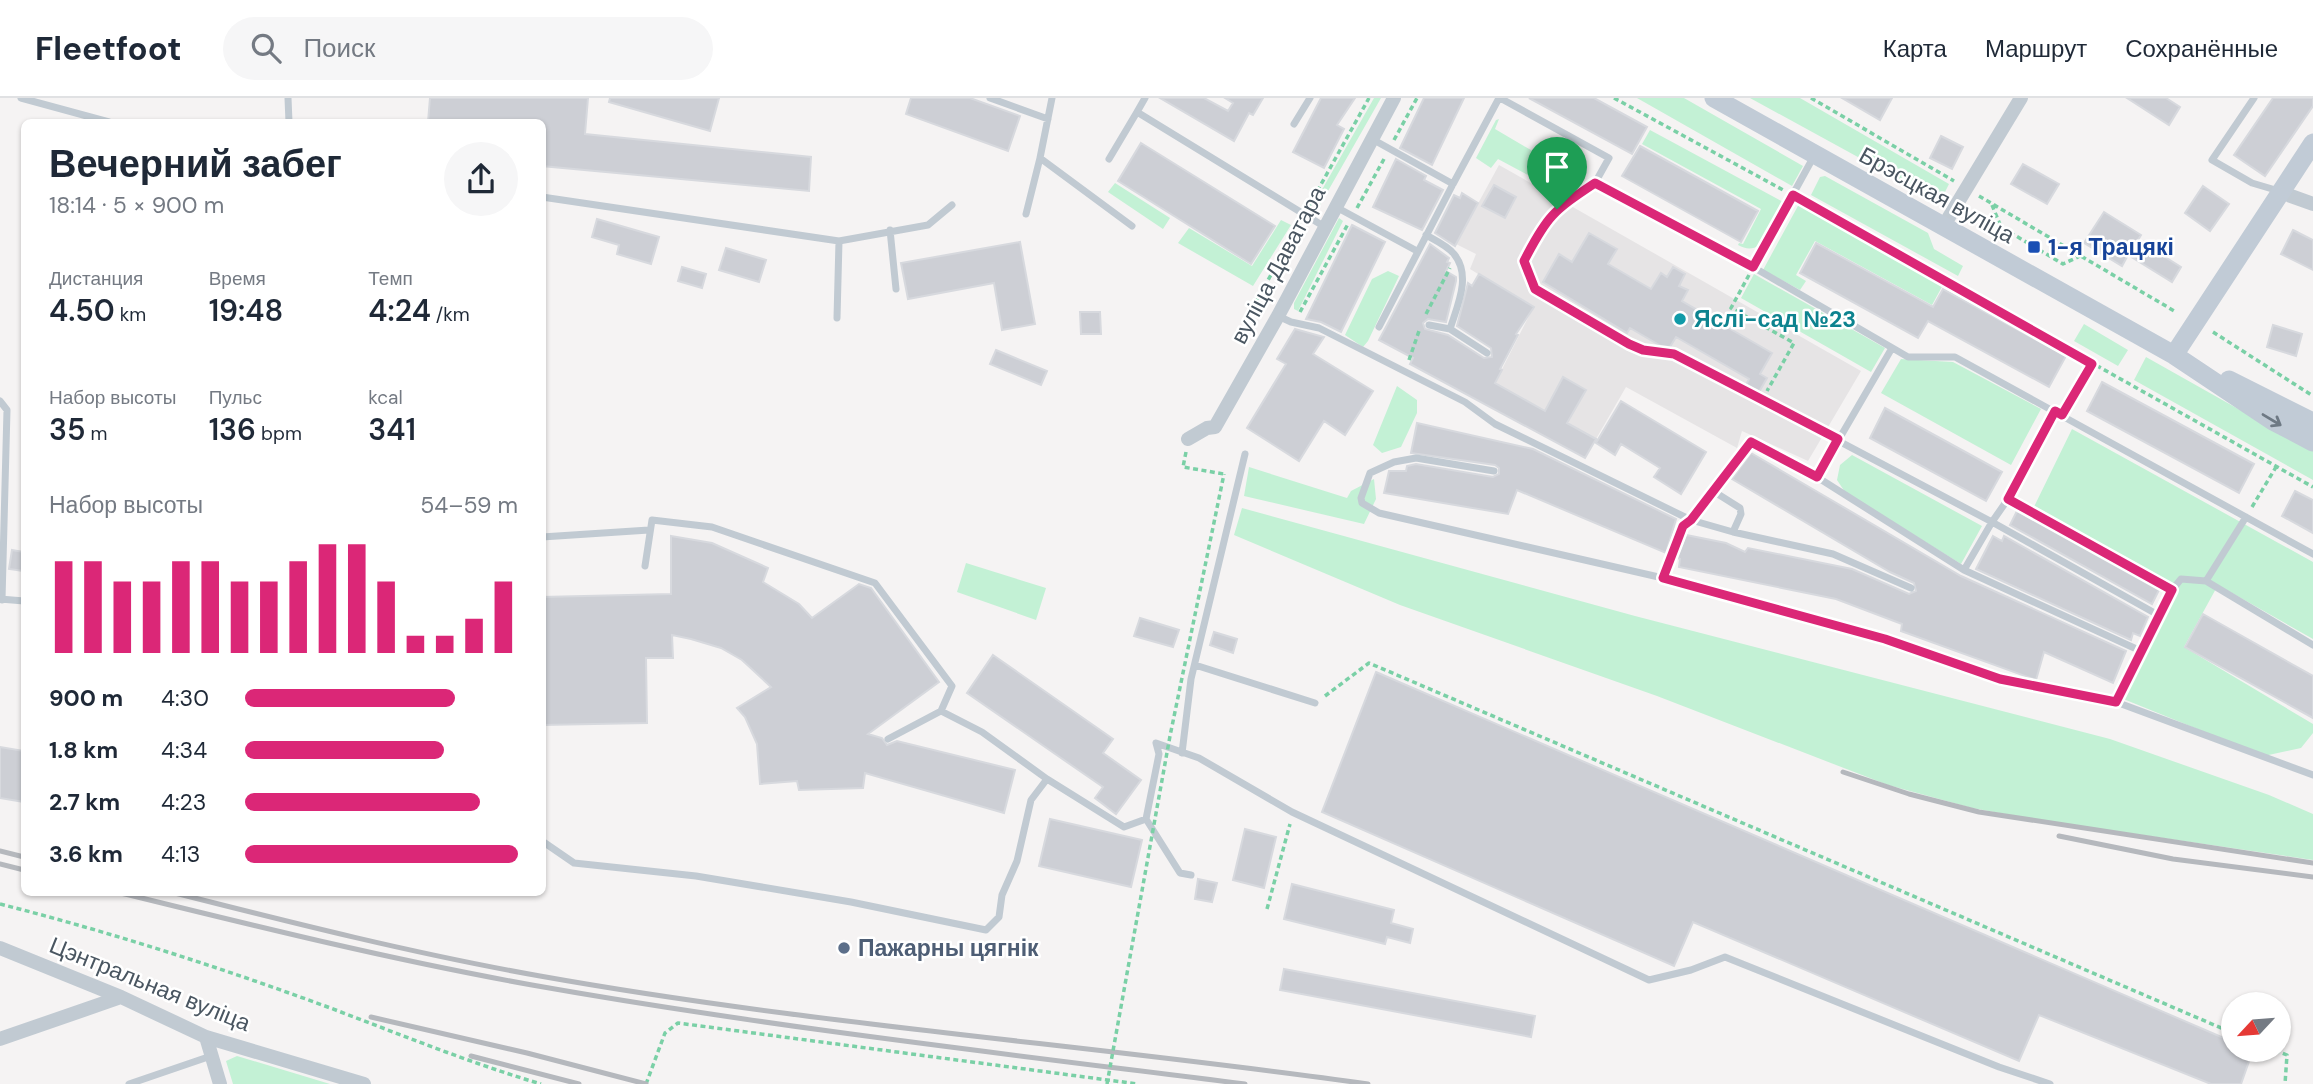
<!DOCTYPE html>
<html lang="ru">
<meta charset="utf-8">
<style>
:root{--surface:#fff;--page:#f6f6f7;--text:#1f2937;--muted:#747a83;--line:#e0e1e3;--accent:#db2777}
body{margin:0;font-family:"DM Sans",sans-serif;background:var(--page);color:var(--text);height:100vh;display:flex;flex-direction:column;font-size:26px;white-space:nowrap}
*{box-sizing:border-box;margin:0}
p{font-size:23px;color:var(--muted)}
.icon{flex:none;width:38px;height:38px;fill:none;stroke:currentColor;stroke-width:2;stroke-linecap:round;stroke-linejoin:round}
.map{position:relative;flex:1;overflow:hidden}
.panel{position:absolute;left:21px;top:21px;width:525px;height:777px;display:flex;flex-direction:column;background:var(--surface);border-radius:10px;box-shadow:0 2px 5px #0004}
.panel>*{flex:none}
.needle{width:46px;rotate:244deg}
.tools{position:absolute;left:2221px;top:894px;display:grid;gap:14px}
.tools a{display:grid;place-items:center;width:70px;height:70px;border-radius:50%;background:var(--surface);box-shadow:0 2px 5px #0004;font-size:35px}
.pin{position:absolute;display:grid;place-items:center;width:60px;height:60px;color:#fff;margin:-72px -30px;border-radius:50% 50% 50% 0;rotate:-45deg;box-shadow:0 0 7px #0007}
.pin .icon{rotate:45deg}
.round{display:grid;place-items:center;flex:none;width:74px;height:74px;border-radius:37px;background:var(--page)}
.overview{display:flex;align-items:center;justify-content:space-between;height:119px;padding:0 28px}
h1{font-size:38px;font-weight:600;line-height:52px}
.figures{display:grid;grid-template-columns:repeat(3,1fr);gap:10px;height:119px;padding:7px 28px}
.figures div{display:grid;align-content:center}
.figures b{font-size:30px;font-weight:600}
.figures small{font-size:19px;font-weight:400}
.figures p{font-size:19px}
.chart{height:196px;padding:14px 28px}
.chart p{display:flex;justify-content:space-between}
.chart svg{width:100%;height:126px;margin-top:7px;stroke:var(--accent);stroke-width:6}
ul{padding:0 28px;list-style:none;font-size:23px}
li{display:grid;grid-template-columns:112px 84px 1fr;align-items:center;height:52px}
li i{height:18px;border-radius:9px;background:var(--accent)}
header{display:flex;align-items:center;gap:42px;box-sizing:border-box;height:98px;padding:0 35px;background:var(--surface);border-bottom:2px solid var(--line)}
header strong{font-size:33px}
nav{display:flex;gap:38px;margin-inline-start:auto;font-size:24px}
.search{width:490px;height:63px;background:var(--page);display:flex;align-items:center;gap:18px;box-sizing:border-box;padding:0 24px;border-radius:38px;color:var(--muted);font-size:26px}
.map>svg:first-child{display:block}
.education{fill:#e6e4e5}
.green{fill:#c3f1d5}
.building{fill:#cdcfd5;stroke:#d7d9de;stroke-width:2}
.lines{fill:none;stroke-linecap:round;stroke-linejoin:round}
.path{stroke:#7ad0a6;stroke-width:3.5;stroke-dasharray:5 3.5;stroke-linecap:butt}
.service{stroke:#c1cad2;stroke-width:7}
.minor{stroke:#c1cad2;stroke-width:14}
.secondary{stroke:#c1cbd6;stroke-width:19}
.rail{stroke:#b5b8bd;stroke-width:5}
.path-bridge{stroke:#7ad0a6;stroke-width:3.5;stroke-dasharray:5 3.5;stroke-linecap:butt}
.oneway{stroke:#6e7984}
.route-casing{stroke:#fff;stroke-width:14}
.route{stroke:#db2777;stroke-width:9}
.transit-dot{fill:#1a4fb4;stroke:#fff;stroke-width:2.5}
.culture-dot{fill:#0f9aa8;stroke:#fff;stroke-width:2.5}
.service-dot{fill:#5c6f8a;stroke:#fff;stroke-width:2.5}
.labels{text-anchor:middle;stroke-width:5;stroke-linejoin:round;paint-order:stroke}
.street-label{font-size:23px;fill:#4a5661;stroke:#fff}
.transit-label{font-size:23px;font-weight:bold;fill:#164399;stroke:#fff;text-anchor:start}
.culture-label{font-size:23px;font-weight:bold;fill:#0d838f;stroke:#fff;text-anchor:start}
.service-label{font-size:23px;font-weight:bold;fill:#4e5e75;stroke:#fff;text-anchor:start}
</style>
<header>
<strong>Fleetfoot</strong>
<div class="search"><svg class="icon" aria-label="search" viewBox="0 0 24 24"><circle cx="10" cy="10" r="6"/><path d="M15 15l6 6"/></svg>Поиск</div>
<nav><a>Карта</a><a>Маршрут</a><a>Сохранённые</a></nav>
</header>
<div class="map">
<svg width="2313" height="986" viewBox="0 0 2313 986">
<rect width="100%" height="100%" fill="#f5f3f3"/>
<path class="education" d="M 1499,67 L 1861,273 L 1808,363 L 1742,333 L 1737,350 L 1626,289 L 1596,341 L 1495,285 L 1533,210 L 1470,171 L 1476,156 L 1456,146 Z"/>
<path class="green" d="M 1374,0 L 1381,0 L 1320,107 L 1315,104 Z
M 1637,0 L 1684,0 L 1803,68 L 1792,88 Z
M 1750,0 L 1800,0 L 1949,86 L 1940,104 Z
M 1499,21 L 1495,31 L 1548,62 L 1556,48 L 1585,67 L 1567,98 L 1498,61 L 1491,70 L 1476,60 L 1496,22 Z
M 1650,32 L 1785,105 C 1775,124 1764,162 1738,147 L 1739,145 L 1743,146 L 1761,111 L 1642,46 Z
M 1825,78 L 1928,135 L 1934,151 L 1963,168 L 1958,178 L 1811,97 L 1820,79 Z
M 1115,85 L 1170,120 L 1163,131 L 1108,94 Z
M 1799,106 L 1944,185 L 1932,207 L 1815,143 L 1796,177 L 1806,183 L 1800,192 L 1763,172 Z
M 1339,120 L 1343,123 L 1298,213 L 1294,211 L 1294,205 Z
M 1281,122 L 1291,127 L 1253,188 L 1178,145 L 1189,130 L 1252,168 Z
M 1388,173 L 1399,178 L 1368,243 L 1363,249 L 1345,237 L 1372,181 Z
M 1754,176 L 1885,250 L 1871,274 L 1741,200 Z
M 2084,226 L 2128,252 L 2118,268 L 2074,243 Z
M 2146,259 L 2313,353 L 2313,382 L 2134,282 Z
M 1901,261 L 1953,264 L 2041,311 L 2011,367 L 1881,295 Z
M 1397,288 L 1417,302 L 1417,315 L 1401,349 L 1382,355 L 1373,347 Z
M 2072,331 L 2313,464 L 2313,541 L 2218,487 L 2184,549 L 2313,626 L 2313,635 L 2301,650 L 2264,658 L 2116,598 L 2175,494 L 2030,417 Z
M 1852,357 L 1982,428 L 1961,466 L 1845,394 L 1837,382 L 1840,367 Z
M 1249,369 L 1347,400 L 1351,393 L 1374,381 L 1376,401 L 1364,426 L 1244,398 Z
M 1242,410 L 1635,518 L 2110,641 L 2269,697 L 2313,716 L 2313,762 L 2033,721 L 1972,710 L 1888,687 L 1657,598 L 1400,507 L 1234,437 Z
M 966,465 L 1046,490 L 1036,522 L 957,494 Z
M 237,958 L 330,986 L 233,986 L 226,963 Z"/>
<path class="building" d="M 430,0 L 588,0 L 585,36 L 811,59 L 809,93 L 542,68 L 542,24 L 428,24 Z
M 610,0 L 719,0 L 710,33 L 609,4 Z
M 911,0 L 970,0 L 1020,18 L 1008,53 L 906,16 Z
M 1160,0 L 1204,0 L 1228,13 L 1233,5 L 1225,0 L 1263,0 L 1253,17 L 1249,15 L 1234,43 Z
M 1321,0 L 1355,0 L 1337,27 L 1344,31 L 1324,70 L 1293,54 Z
M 1424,0 L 1464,0 L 1432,67 L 1400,50 Z
M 1529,0 L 1594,0 L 1647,29 L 1632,56 Z
M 1842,0 L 1892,0 L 1880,22 Z
M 2127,0 L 2166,0 L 2180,9 L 2169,27 Z
M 2273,0 L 2313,0 L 2313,8 L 2265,78 L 2234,57 Z
M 1941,38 L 1963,49 L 1952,71 L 1930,60 Z
M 1141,45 L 1275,128 L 1251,166 L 1118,83 Z
M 1640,48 L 1758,113 L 1741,144 L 1622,78 Z
M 1396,61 L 1426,78 L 1424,82 L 1443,92 L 1422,132 L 1373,109 Z
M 2023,66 L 2059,86 L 2047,106 L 2011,86 Z
M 1494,87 L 1516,99 L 1505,120 L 1482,108 Z
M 2203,88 L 2229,106 L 2210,133 L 2185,115 Z
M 1462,95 L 1478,105 L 1455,148 L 1435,135 L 1454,97 L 1460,100 Z
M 2104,114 L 2141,137 L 2138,142 L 2181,169 L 2172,184 L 2128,157 L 2122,168 L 2084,145 Z
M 597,121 L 659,139 L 651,166 L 617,156 L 619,147 L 592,139 Z
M 1352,127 L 1385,144 L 1341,234 L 1321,224 L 1306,221 Z
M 2293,132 L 2313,142 L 2313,172 L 2281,156 Z
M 1589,135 L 1617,151 L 1608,166 L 1651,191 L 1661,175 L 1667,179 L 1673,169 L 1685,176 L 1679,188 L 1688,192 L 1682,203 L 1772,255 L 1760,276 L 1767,280 L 1759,294 L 1746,287 L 1749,281 L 1676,239 L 1670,249 L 1661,248 L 1630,230 L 1627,235 L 1543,184 L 1559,156 L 1572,164 Z
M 1020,144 L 1035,226 L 1002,232 L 994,185 L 908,201 L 901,165 Z
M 1816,145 L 1933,209 L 1943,191 L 2066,258 L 2049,289 L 1928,223 L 1918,240 L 1800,175 Z
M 1430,146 L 1449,160 L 1447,164 L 1450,165 L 1446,173 L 1456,179 L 1456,183 L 1446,224 L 1428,221 L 1423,225 L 1425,231 L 1448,237 L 1484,260 L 1492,259 L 1491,250 L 1457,228 L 1468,185 L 1472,188 L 1479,176 L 1534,209 L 1516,236 L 1518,237 L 1500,271 L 1502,272 L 1495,285 L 1545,313 L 1563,279 L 1586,292 L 1567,325 L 1596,341 L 1585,360 L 1410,266 L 1413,260 L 1379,242 Z
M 726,150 L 766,162 L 759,184 L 719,172 Z
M 682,169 L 706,176 L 702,190 L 678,183 Z
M 1080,214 L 1100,214 L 1101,236 L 1081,236 Z
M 2273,227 L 2302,236 L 2296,258 L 2267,249 Z
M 1295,231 L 1324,239 L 1313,256 L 1373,293 L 1345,337 L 1324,323 L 1299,363 L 1247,330 L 1286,266 L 1277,261 Z
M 996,252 L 1047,273 L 1041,287 L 990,266 Z
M 2102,284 L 2254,366 L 2239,395 L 2087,313 Z
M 1621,303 L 1706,354 L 1681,396 L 1654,379 L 1660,370 L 1621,346 L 1615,357 L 1596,345 Z
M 1885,310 L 2002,374 L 1986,403 L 1870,340 Z
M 1417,325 L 1533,351 L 1676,421 L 1666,455 L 1517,392 L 1508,416 L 1384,395 L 1389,373 L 1406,373 L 1407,368 L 1416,366 L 1493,379 L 1499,376 L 1499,370 L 1495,367 L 1411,355 Z
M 1751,355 L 1961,478 L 2126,553 L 2113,585 L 2044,554 L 2036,582 L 1901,533 L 1902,526 L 1836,501 L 1679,469 L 1680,461 L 1677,460 L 1686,437 L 1726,445 L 1745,454 L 1748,450 L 1852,471 L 1909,496 L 1916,493 L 1914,485 L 1890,474 L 1732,381 Z
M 2295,393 L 2313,402 L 2313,435 L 2282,418 Z
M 2017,413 L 2159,492 L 2152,506 L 2010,427 Z
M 671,438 L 712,445 L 768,470 L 763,484 L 799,506 L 812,520 L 859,486 L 871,490 L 939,584 L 868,636 L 882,640 L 887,647 L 897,643 L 1015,672 L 1004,715 L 865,675 L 863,690 L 799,692 L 797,683 L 760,686 L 757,646 L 745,619 L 737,610 L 771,589 L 742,562 L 721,550 L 691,541 L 672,537 L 673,560 L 646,560 L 647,625 L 542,627 L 542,499 L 671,496 Z
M 1993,438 L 2002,443 L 2004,438 L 2148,519 L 2140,538 L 2133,535 L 2131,542 L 1976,471 Z
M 12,452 L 24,454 L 24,473 L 9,471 Z
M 2203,516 L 2313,578 L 2313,620 L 2185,549 Z
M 1140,520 L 1179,532 L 1173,549 L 1134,538 Z
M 1214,534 L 1237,541 L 1233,555 L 1210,547 Z
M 993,557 L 1113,641 L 1103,655 L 1141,682 L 1116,716 L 1095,700 L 1103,689 L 967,595 Z
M 1376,574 L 2233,944 L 2233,952 L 2253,952 L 2241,986 L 2211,986 L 2039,917 L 2019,963 L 1693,824 L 1674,868 L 1322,714 Z
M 0,649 L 24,653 L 24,704 L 0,700 Z
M 1050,721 L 1142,742 L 1131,789 L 1039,768 Z
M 1245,731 L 1276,739 L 1264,790 L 1233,782 Z
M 1198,781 L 1217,785 L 1212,804 L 1195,801 Z
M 1292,786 L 1394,812 L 1391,825 L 1413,831 L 1410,845 L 1387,839 L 1385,846 L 1284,821 Z
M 1284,871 L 1535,918 L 1531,939 L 1280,892 Z"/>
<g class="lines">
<path class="path" d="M 1614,0 L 1785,93
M 1811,0 L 1954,83
M 1394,42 L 1417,0
M 1979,98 L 2176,214
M 1800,101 L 2313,389
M 1992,107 L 2001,129 L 2063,166 L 2080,158
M 1309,108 L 1369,0
M 1357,110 L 1384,61
M 1749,177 L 1731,210 L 1794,245 L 1767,293
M 1256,204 L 1300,124
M 1300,214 L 1348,126
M 1426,216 L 1450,170
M 2213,234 L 2313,298
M 1409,262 L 1419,233
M 2066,309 L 2092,266
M 1186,354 L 1183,369 L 1224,376
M 2252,409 L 2276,369
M 1325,598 L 1369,565 L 2233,935
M 0,806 C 110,834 219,869 325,908 C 397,935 467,964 541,986
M 1267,811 L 1290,726
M 2275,952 L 2287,957 L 2285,986
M 646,986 L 665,935 L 678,925 L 1138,986"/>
<path class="service" d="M 21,0 L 109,24
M 288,0 L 289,24
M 990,0 L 1048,21
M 1052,0 L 1040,60 L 1132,128
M 1500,0 L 1609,60 L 1595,85 L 1557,111 L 1543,125 L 1524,163 L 1535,190 L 1629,246 L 1643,252 L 1674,256 L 1992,424 L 2008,401 L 2055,313
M 2254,0 L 2212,62 L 2252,85 L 2279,93
M 1137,14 L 1145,0
M 1294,26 L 1310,0
M 1372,41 L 1453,86 L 1499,0
M 1814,58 L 1753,169 L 1908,259 L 1955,259 L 2313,456
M 1109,61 L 1137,14 L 1325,129
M 1595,85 L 1753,169
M 542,99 L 839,143
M 1336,109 L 1417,153
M 1026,116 L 1040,60
M 890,132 L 896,191
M 1426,137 C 1435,142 1448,148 1454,156 C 1472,178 1457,208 1450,231 L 1487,255
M 1278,218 L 1291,224 L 1319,230 L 1465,304 L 1495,326 L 1691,422 L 1733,434 L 1833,456 L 1911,490
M 837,220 L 839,143 L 928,127 L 952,107
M 1429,227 L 1450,231
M 1379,229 L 1453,86
M 0,303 L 7,312 L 2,502
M 1494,373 L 1416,360 L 1394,364 L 1370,375 L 1361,400 L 1362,405 L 1379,415 L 1663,480 L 1683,428 L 1691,422 L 1751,344 L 1817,379 L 1892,250
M 1817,379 L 1964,472 L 2143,554
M 1713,393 L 1740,410 L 1741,416 L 1733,434
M 2008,401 L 2172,492
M 2246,419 L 2206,483 L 2313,547
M 542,439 L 649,432
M 645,468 L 652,422 L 712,429 L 875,485 L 952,588 L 941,613
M 1663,480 L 1885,541 L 2000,581 L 2116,604 L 2160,518 L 1992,424 L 1964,472
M 0,501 L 24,503
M 2160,518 L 2172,492 L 2181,481 L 2206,483
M 1195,567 L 1315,605
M 2116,604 L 2313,677
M 888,641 L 941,613 L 982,634 L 1047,681
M 1182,655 L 1191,581 L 1245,356
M 1146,721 L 1180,775 L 1191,777
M 542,743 L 574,765 L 696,778 L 851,804 L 986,832 L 999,819 L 1002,797 L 1017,763 L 1031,702 L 1047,681 L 1124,729 L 1146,721 L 1159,656 L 1156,645 L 1199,660 L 1292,714 L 1649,882 L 1691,872 L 1725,859 L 1999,969 L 2050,986
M 129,986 L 211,958"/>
<path class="minor" d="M 2280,94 L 2313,106
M 1943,129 L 2021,0
M 1188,341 L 1207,330 L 1215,329 L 1278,218 L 1394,0
M 0,850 L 121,899 L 206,939 L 364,986
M 206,939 L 220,986
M 0,941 L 121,899"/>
<path class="secondary" d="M 1714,0 L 2174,257 L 2273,323 L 2313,344
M 2174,257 L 2313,45
M 2229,282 L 2313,324"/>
<path class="rail" d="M 1843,674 L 1909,696 L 1979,714 L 2313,765
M 2059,738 L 2173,761 L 2313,779
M 0,753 L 24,759
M 0,766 L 24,772
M 117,794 C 255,828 392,862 532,887 C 769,929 1007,956 1245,986
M 171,794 C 293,825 416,856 540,878 C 814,927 1093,947 1368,986
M 371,919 L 527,955 L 646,986
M 471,958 L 579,986"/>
<path class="path-bridge" d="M 1107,986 L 1170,638 L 1224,376"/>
</g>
<defs><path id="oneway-shaft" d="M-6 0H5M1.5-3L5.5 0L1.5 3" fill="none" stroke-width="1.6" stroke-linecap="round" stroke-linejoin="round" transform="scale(1.75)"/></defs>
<use class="oneway" href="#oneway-shaft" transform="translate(2272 322) rotate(31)"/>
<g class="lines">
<defs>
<path id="route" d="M 1595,85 L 1753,169 L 1793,97 L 2092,266 L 2062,317 L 2055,313 L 2008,401 L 2172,492 L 2116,604 L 2000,581 L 1885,541 L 1663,480 L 1683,428 L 1691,422 L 1751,344 L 1817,379 L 1838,341 L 1674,256 L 1643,252 L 1629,246 L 1535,191 L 1524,163 C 1547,118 1553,113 1595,85 Z"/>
</defs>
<use href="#route" class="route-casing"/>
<use href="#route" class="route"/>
</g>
<rect class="transit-dot" x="2027" y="142" width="14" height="14" rx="3.5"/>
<circle class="culture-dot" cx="1680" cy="221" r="7"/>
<circle class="service-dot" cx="844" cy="850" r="7"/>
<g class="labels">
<g class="street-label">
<text transform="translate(1937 97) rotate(29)" y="8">Брэсцкая вуліца</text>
<text transform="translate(1278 167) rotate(-62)" y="8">вуліца Даватара</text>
<text transform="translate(150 886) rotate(22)" y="8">Цэнтральная вуліца</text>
</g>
<g class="transit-label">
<text x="2048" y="157">1-я Трацякі</text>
</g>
<g class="culture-label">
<text x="1694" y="229">Яслі-сад №23</text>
</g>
<g class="service-label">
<text x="858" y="858">Пажарны цягнік</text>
</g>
</g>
</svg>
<div class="tools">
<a><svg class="needle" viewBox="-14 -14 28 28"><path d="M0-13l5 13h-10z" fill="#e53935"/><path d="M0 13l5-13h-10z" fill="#747a83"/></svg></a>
</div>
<div class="pin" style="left:1557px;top:111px;background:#1e9e55"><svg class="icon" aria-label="arrive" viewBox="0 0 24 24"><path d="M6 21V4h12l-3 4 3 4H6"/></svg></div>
<section class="panel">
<div class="overview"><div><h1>Вечерний забег</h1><p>18:14 · 5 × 900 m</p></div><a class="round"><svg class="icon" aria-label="share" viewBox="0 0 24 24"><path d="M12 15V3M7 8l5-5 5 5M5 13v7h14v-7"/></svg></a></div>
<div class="figures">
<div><p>Дистанция</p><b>4.50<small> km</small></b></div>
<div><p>Время</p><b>19:48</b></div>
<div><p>Темп</p><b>4:24<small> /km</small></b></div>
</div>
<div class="figures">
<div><p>Набор высоты</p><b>35<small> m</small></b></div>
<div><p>Пульс</p><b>136<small> bpm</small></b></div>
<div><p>kcal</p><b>341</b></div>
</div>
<div class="chart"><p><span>Набор высоты</span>54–59 m</p>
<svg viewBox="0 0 160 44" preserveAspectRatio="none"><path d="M5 44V12M15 44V12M25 44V19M35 44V19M45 44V12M55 44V12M65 44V19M75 44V19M85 44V12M95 44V6M105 44V6M115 44V19M125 44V38M135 44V38M145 44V32M155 44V19"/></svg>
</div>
<ul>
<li><b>900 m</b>4:30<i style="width:77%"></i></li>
<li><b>1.8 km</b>4:34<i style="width:73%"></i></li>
<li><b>2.7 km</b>4:23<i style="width:86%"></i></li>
<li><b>3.6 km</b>4:13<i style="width:100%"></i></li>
</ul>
</section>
</div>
